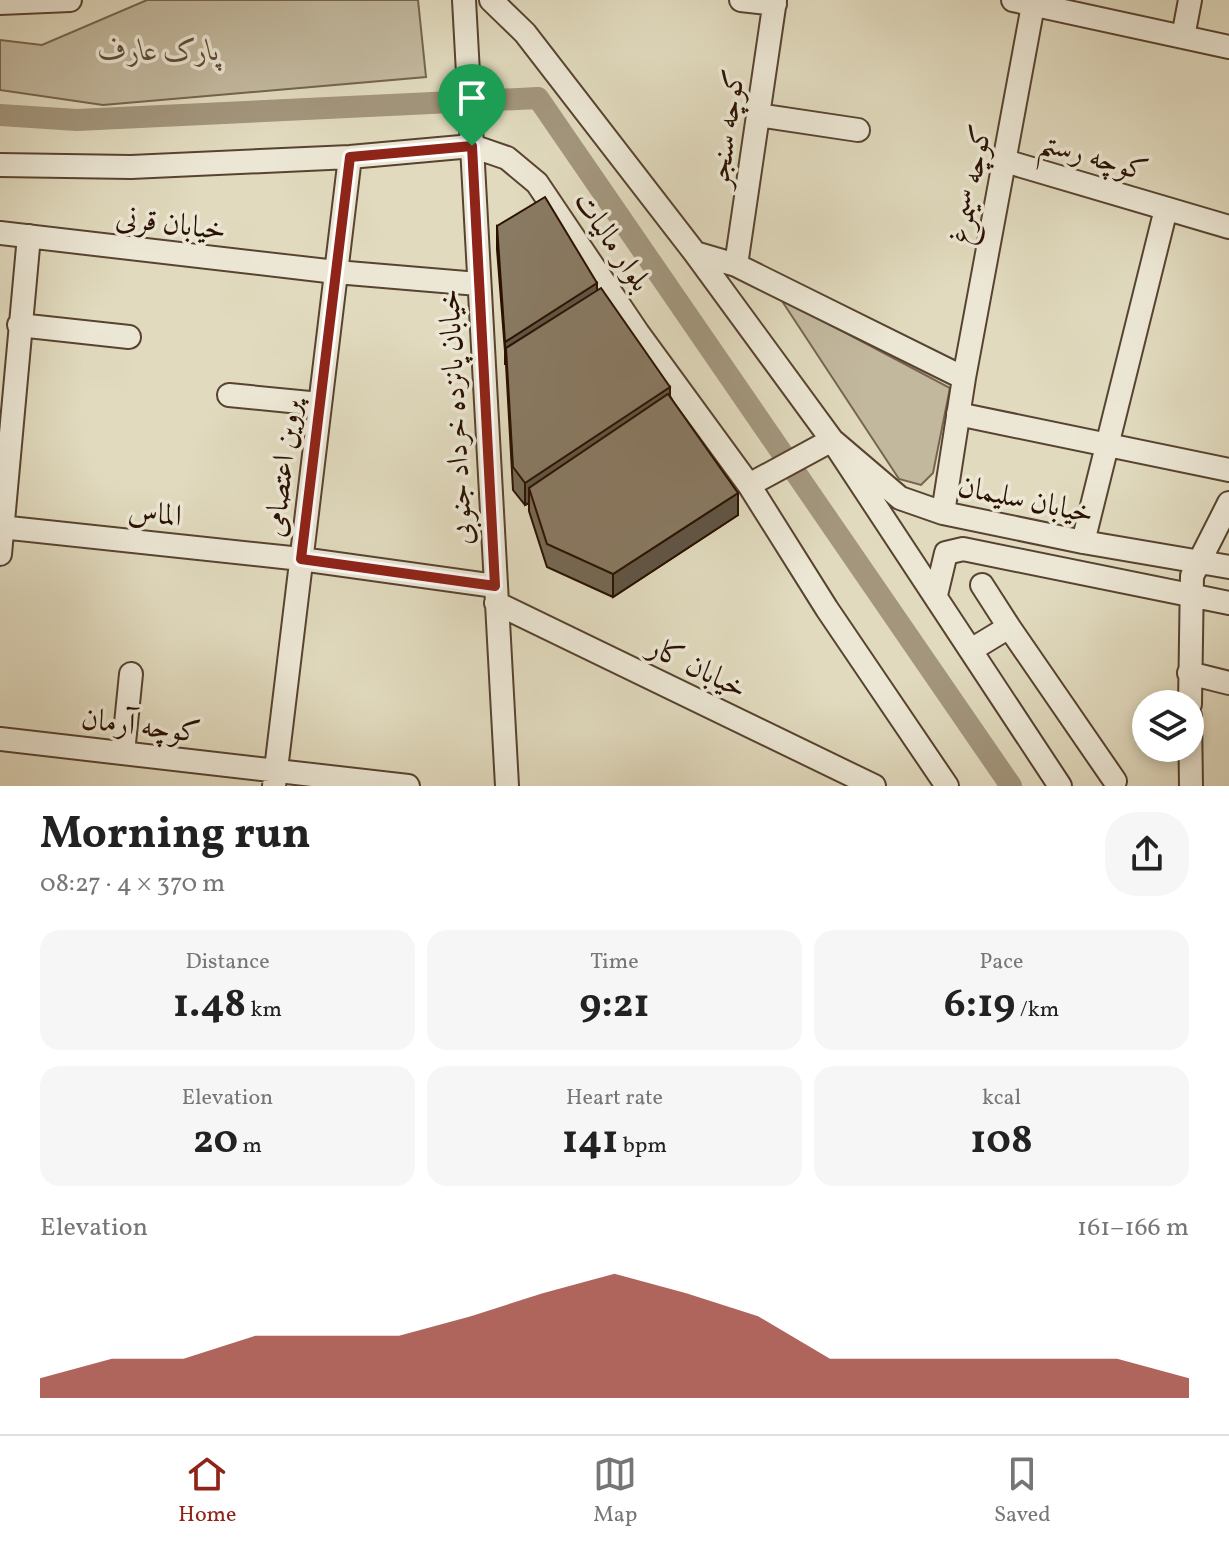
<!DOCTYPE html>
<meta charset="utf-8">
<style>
:root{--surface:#fff;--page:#f6f6f6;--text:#222;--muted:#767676;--line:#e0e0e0;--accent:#8f2418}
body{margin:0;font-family:Vollkorn,Amiri,serif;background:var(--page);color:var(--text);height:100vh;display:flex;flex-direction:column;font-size:30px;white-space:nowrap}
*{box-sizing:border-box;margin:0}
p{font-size:26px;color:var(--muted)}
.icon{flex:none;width:44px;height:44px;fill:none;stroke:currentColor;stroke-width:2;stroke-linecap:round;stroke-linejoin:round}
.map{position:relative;height:786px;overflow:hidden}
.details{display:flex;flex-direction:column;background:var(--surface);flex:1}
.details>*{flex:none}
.tools{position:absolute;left:1132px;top:690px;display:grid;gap:16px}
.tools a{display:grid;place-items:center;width:72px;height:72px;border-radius:50%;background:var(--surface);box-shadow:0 4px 12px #0003;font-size:40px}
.pin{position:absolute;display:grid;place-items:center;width:68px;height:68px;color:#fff;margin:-82px -34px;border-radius:50% 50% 50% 0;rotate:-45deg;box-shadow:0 0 8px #0007}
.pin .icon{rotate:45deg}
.round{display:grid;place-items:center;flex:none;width:84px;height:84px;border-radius:32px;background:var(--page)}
.headline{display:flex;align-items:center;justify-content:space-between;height:136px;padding:0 40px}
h1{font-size:44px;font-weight:700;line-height:60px}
.stats{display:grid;grid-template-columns:repeat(3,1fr);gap:12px;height:136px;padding:8px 40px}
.stats div{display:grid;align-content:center;border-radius:20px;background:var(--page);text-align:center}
.stats b{font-size:40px;font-weight:700}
.stats small{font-size:22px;font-weight:400}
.stats p{font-size:22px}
.chart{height:224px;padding:16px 40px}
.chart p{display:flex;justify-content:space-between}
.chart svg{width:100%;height:144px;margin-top:8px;fill:var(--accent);opacity:.7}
.dock{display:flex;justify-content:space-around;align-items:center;height:112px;border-top:2px solid var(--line);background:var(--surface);font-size:22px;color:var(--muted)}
.dock a{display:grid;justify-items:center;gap:4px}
.dock .current{color:var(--accent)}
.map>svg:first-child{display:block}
.green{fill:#c2b89e;stroke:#76644f;stroke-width:2}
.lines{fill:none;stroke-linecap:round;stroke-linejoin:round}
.canal{stroke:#a3967d;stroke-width:22}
.minor-casing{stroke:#584330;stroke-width:26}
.minor{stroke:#ece7d5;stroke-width:22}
.wall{fill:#766955;stroke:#2a1100;stroke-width:2}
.shaded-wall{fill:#605545;stroke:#2a1100;stroke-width:2}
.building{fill:#897a63;stroke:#2a1100;stroke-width:2}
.route-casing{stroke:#fff;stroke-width:16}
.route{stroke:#8f2418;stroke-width:10}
.labels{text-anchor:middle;stroke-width:7;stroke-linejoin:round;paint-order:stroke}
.park-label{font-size:30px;font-style:italic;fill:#5f4b37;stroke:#ece7d5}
.street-label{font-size:30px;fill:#2a1100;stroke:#ece7d5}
</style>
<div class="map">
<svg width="1229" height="786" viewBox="0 0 1229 786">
<rect width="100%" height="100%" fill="#e1dabe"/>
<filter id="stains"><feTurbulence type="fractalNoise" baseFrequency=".0025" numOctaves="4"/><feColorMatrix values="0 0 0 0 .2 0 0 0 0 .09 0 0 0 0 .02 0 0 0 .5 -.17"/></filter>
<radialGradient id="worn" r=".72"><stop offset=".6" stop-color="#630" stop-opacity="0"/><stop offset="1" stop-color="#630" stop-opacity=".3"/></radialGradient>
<path class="green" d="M 147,0 L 418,0 L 426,77 L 103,105 L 0,90 L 0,40 L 42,45 Z
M 780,298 L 950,388 L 933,473 L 921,485 L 899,479 Z"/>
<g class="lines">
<path class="canal" d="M 0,115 L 77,120 L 538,98 L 1011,786"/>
<defs>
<path id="minor" d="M 464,0 L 507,786
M 491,0 L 525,33 L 695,253 L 832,440 L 1060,786
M 741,0 L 775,4
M 1013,0 L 1229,47
M 0,3 L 70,0
M 1183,37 L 1190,0
M 758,115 L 858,130
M 1005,161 L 1229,227
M 0,165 L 131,167 L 350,157 L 472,146 L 507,158 L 537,183 L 638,333 L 749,485 L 827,609 L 947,786
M 0,233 L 336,272 L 478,284
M 695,253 L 736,265 L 964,378 L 943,513
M 736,265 L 775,0
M 19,325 L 129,337
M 964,378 L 1034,0
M 229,395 L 320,404
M 958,414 L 1229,470
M 749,485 L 832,440 L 900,498 L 943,513 L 1083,542 L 1229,567
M 0,527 L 301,559 L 495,586
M 1083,542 L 1166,209
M 0,554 L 29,236
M 936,595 L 946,553 L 963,549 L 1229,603
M 496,603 L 874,786
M 1009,627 L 1115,781
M 971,650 L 1009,627 L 982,585
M 1189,673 L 1229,683
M 1190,704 L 1192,576 L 1229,503
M 1190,716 L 1191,786
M 0,739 L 408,786
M 123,753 L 131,674
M 274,786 L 350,157"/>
</defs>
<use href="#minor" class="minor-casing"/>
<use href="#minor" class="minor"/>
</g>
<path class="wall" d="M 497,226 L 597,291 L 670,396 L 738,515 L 613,597 L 547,567 L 529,511 L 529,503 L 525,505 L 513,490 L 506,364 L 497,249 Z"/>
<path class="shaded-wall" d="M 597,283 L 597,306 L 506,348 L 505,365 L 505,342 Z
M 670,387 L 670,410 L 529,488 L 529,503 L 525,505 L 525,483 Z
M 738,493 L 738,515 L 613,597 L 613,574 Z"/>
<path class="building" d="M 545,197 L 597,283 L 505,342 L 497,226 Z
M 601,288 L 670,387 L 525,483 L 513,467 L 506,348 Z
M 668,394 L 738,493 L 613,574 L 547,544 L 529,488 Z"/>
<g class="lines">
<defs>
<path id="route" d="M 472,146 L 495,586 L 301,559 L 350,157 Z"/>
</defs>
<use href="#route" class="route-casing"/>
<use href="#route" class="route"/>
</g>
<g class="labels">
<g class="park-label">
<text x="159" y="60">پارک عارف</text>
</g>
<g class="street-label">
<text transform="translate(726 128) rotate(-82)" y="10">کوچه سنجر</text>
<text transform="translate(1094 156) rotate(16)" y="10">کوچه رستم</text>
<text transform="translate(970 184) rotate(-79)" y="10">کوچه سیمرغ</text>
<text transform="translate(171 223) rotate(7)" y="10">خیابان قرنی</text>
<text transform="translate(613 241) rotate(56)" y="10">بلوار مالیات</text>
<text transform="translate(455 417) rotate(-93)" y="10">خیابان پانزده خرداد جنوبی</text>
<text transform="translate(282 468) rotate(-83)" y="10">پروین اعتصامی</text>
<text transform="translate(1026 499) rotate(12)" y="10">خیابان سلیمان</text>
<text transform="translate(155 513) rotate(6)" y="10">الماس</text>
<text transform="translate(698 667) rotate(26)" y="10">خیابان کار</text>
<text transform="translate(141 725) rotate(7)" y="10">کوچه آرمان</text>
</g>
</g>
<rect width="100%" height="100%" filter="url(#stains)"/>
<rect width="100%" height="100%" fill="url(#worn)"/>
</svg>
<div class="tools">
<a><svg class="icon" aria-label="layers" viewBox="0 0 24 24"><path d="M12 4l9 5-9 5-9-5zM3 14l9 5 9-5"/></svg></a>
</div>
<div class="pin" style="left:472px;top:146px;background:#1e9e55"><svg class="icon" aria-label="arrive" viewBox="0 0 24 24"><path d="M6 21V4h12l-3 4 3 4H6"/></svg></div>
</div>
<section class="details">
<div class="headline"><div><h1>Morning run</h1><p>08:27 · 4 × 370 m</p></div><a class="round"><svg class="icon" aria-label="share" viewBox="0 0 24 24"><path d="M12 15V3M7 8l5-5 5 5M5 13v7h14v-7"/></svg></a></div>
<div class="stats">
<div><p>Distance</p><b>1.48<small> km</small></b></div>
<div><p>Time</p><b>9:21</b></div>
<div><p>Pace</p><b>6:19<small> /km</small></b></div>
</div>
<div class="stats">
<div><p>Elevation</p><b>20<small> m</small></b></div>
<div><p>Heart rate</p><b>141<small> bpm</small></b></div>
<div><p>kcal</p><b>108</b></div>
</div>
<div class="chart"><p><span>Elevation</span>161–166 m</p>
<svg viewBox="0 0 160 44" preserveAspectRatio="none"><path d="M0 44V38L10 32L20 32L30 25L40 25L50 25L60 19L70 12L80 6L90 12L100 19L110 32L120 32L130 32L140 32L150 32L160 38V44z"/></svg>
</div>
</section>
<nav class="dock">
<a class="current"><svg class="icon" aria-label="home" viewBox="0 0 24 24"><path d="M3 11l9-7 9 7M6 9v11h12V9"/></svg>Home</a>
<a><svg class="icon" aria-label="map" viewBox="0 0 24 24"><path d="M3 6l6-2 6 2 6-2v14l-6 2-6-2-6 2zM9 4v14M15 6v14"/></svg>Map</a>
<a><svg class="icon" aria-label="saved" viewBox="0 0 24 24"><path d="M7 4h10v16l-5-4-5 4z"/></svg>Saved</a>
</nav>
